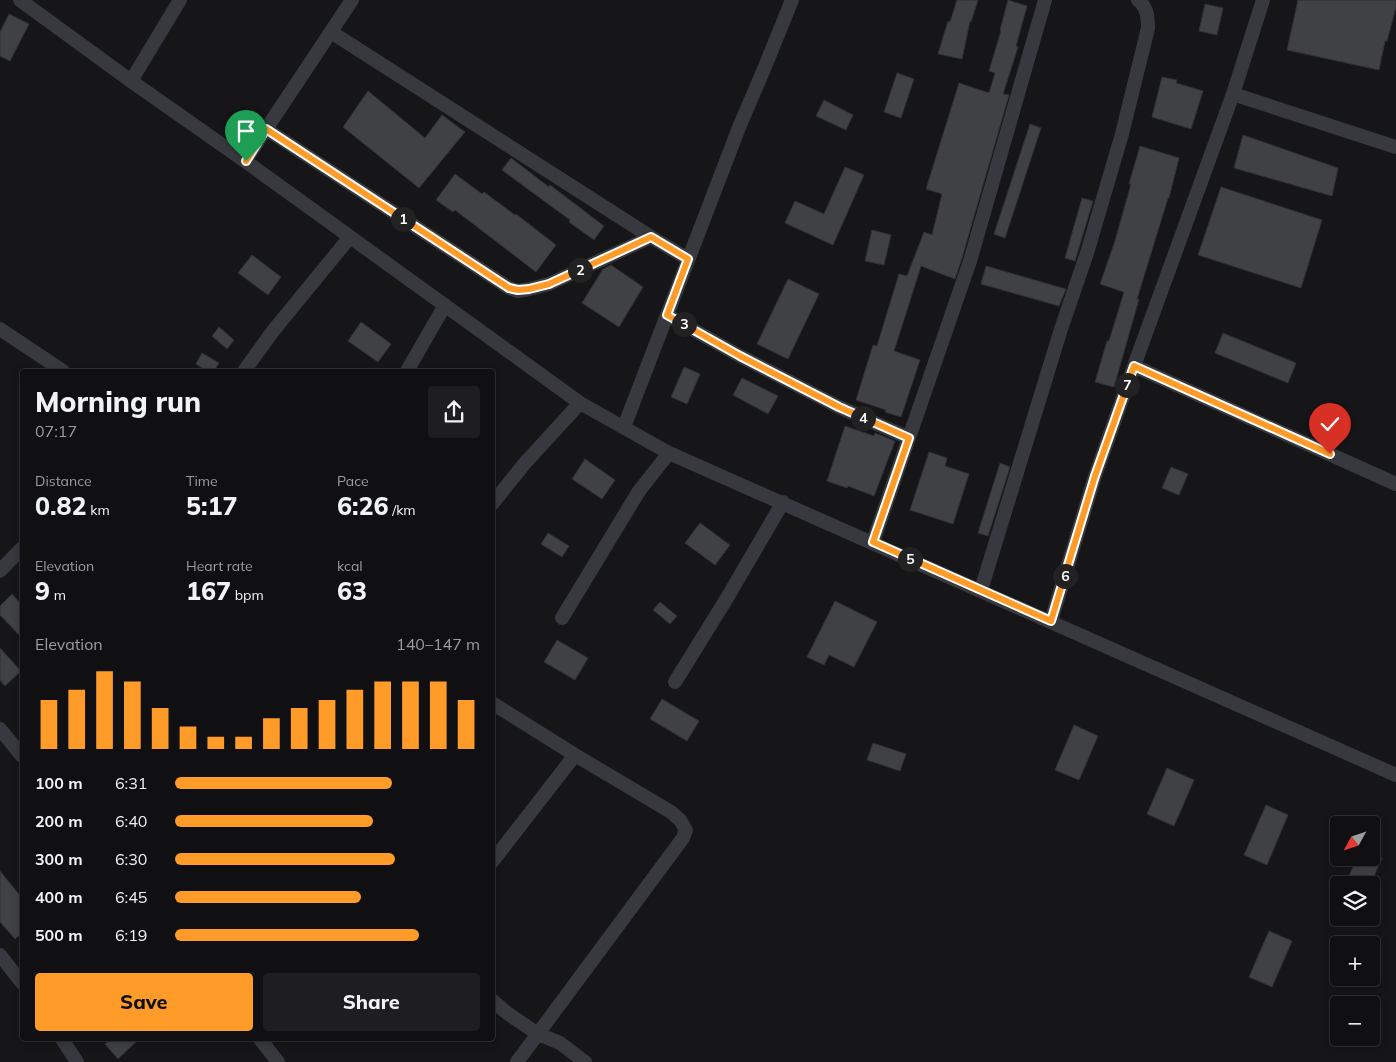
<!DOCTYPE html>
<meta charset="utf-8">
<style>
:root{--surface:#101012;--page:#1e1e20;--text:#f1f3f6;--muted:#9c9d9f;--line:#303032;--accent:#fe9b29}
body{margin:0;font-family:Mulish,sans-serif;background:var(--page);color:var(--text);height:100vh;display:flex;flex-direction:column;font-size:19px;white-space:nowrap}
*{box-sizing:border-box;margin:0}
p{font-size:16px;color:var(--muted)}
.icon{flex:none;width:28px;height:28px;fill:none;stroke:currentColor;stroke-width:2;stroke-linecap:round;stroke-linejoin:round}
.map{position:relative;flex:1;overflow:hidden}
.side{position:absolute;left:20px;top:369px;width:475px;height:672px;display:flex;flex-direction:column;background:var(--surface);border-radius:5px;box-shadow:0 2px 8px #0003,0 0 0 1px var(--line)}
.side>*{flex:none}
.needle{width:32px;rotate:230deg}
.fabs{position:absolute;left:1330px;top:816px;display:grid;gap:10px}
.fabs a{display:grid;place-items:center;width:50px;height:50px;border-radius:5px;background:var(--surface);box-shadow:0 2px 8px #0003,0 0 0 1px var(--line);font-size:25px}
.pin{position:absolute;display:grid;place-items:center;width:42px;height:42px;color:#fff;margin:-51px -21px;border-radius:50% 50% 50% 0;rotate:-45deg;box-shadow:0 0 5px #0007}
.pin .icon{rotate:45deg}
.km{position:absolute;width:25px;height:25px;margin:-12px;border-radius:50%;background:#222;color:#fff;font-size:14px;line-height:25px;text-align:center}
.round{display:grid;place-items:center;flex:none;width:52px;height:52px;border-radius:5px;background:var(--page)}
.summary{display:flex;align-items:center;justify-content:space-between;height:85px;padding:0 15px}
h1{font-size:28px;font-weight:800;line-height:38px}
.metrics{display:grid;grid-template-columns:repeat(3,1fr);gap:8px;height:85px;padding:5px 15px}
.metrics div{display:grid;align-content:center}
.metrics b{font-size:25px;font-weight:800}
.metrics small{font-size:14px;font-weight:400}
.metrics p{font-size:14px}
.chart{height:140px;padding:10px 15px}
.chart p{display:flex;justify-content:space-between}
.chart svg{width:100%;height:90px;margin-top:5px;stroke:var(--accent);stroke-width:6}
.cta{display:flex;gap:10px;margin-top:auto;padding:10px 15px}
.cta a{flex:1;height:58px;border-radius:5px;background:var(--accent);color:#111;font-size:20px;font-weight:800;line-height:58px;text-align:center}
.cta a+a{background:var(--page);color:var(--text)}
ul{padding:0 15px;list-style:none;font-size:16px}
li{display:grid;grid-template-columns:80px 60px 1fr;align-items:center;height:38px}
li i{height:12px;border-radius:6px;background:var(--accent)}
.map>svg:first-child{display:block}
.building{fill:#404145;stroke:#303135}
.lines{fill:none;stroke-linecap:round;stroke-linejoin:round}
.street{stroke:#37393e;stroke-width:14}
.route-casing{stroke:#fff;stroke-width:10}
.route{stroke:#fe9b29;stroke-width:6}
</style>
<div class="map">
<svg width="1396" height="1062" viewBox="0 0 1396 1062">
<rect width="100%" height="100%" fill="#161618"/>
<path class="building" d="M 957,0 L 978,0 L 971,22 L 970,21 L 962,59 L 938,54 L 948,21 L 950,22 Z
M 1008,0 L 1027,6 L 1016,46 L 1018,47 L 1003,94 L 1009,95 L 962,258 L 955,279 L 921,266 L 894,351 L 920,360 L 901,417 L 885,412 L 886,410 L 856,400 L 873,345 L 877,346 L 899,274 L 907,276 L 924,232 L 932,235 L 942,194 L 926,189 L 959,83 L 989,93 L 995,73 L 989,71 L 1001,31 L 1000,30 Z
M 1298,0 L 1396,0 L 1396,7 L 1387,41 L 1385,41 L 1379,70 L 1287,50 Z
M 1205,4 L 1223,8 L 1217,35 L 1199,31 Z
M 9,14 L 29,24 L 10,61 L 0,56 L 0,32 Z
M 897,73 L 914,79 L 901,118 L 884,112 Z
M 1162,77 L 1177,80 L 1176,83 L 1203,91 L 1191,129 L 1152,117 Z
M 368,91 L 425,138 L 442,115 L 465,132 L 419,188 L 343,127 Z
M 824,100 L 853,115 L 846,130 L 816,116 Z
M 1030,124 L 1041,128 L 1005,238 L 994,234 Z
M 1243,135 L 1338,168 L 1332,196 L 1234,168 Z
M 1140,146 L 1179,158 L 1169,198 L 1168,198 L 1137,299 L 1139,299 L 1114,387 L 1095,382 L 1107,341 L 1109,341 L 1124,292 L 1100,284 L 1115,241 L 1131,184 L 1129,184 Z
M 511,158 L 549,187 L 550,185 L 604,226 L 594,240 L 569,222 L 570,220 L 502,170 Z
M 845,167 L 864,175 L 833,245 L 785,223 L 795,201 L 824,214 Z
M 455,174 L 482,194 L 484,192 L 515,215 L 516,214 L 556,245 L 536,272 L 455,210 L 453,212 L 436,200 Z
M 1221,187 L 1322,220 L 1301,288 L 1198,255 Z
M 1082,198 L 1093,201 L 1075,261 L 1065,258 Z
M 872,230 L 891,235 L 884,265 L 865,261 Z
M 252,255 L 281,277 L 268,295 L 238,273 Z
M 611,265 L 643,287 L 619,327 L 582,303 L 603,269 Z
M 986,266 L 1066,289 L 1059,306 L 981,284 Z
M 788,279 L 819,294 L 788,359 L 757,344 Z
M 361,322 L 391,344 L 378,362 L 348,341 Z
M 219,327 L 234,340 L 227,349 L 212,336 Z
M 1223,333 L 1296,363 L 1288,383 L 1215,353 Z
M 202,353 L 219,363 L 214,371 L 207,371 L 196,364 Z
M 684,367 L 700,374 L 687,404 L 671,397 Z
M 742,378 L 778,396 L 768,414 L 733,395 Z
M 845,426 L 874,436 L 875,433 L 895,441 L 874,496 L 848,486 L 847,488 L 827,481 Z
M 929,452 L 947,458 L 945,466 L 969,474 L 953,524 L 910,510 Z
M 585,459 L 615,480 L 602,499 L 572,479 Z
M 1000,463 L 1010,467 L 988,536 L 978,533 Z
M 1171,467 L 1188,474 L 1179,495 L 1162,488 Z
M 700,523 L 730,545 L 715,565 L 685,543 Z
M 548,533 L 569,546 L 562,557 L 541,544 Z
M 12,594 L 22,605 L 22,638 L 0,615 L 0,606 Z
M 835,601 L 877,622 L 854,667 L 829,655 L 824,665 L 807,657 Z
M 660,602 L 677,616 L 670,624 L 653,610 Z
M 557,640 L 588,658 L 575,680 L 544,662 Z
M 0,648 L 21,671 L 5,686 L 0,680 Z
M 662,699 L 699,721 L 687,741 L 650,719 Z
M 1074,725 L 1098,736 L 1079,780 L 1055,770 Z
M 873,743 L 906,754 L 900,771 L 867,760 Z
M 1167,768 L 1194,780 L 1174,826 L 1147,814 Z
M 1266,805 L 1288,815 L 1267,865 L 1244,855 Z
M 1357,858 L 1382,858 L 1370,885 L 1345,885 Z
M 0,871 L 22,898 L 22,933 L 15,939 L 0,922 Z
M 1269,931 L 1292,941 L 1272,987 L 1249,977 Z
M 111,1039 L 139,1039 L 118,1059 L 105,1044 Z"/>
<g class="lines">
<path class="street" d="M 20,0 L 131,81 L 245,161 L 580,403 L 669,453 L 1396,775
M 331,32 L 651,237 L 688,259
M 131,81 L 180,0
M 1233,94 L 1396,147
M 266,129 L 509,288 L 518,291 L 529,289 L 549,284 L 651,237
M 245,161 L 352,0
M 667,315 L 740,356 L 839,407 L 909,438
M 0,329 L 63,371
M 1134,366 L 1396,484
M 244,371 L 273,331 L 350,237
M 407,371 L 445,305
M 624,427 L 740,125 L 764,69 L 792,0
M 492,504 L 525,463 L 580,403
M 873,542 L 970,261 L 1045,0
M 0,571 L 22,548
M 981,590 L 1061,329 L 1087,253 L 1122,134 L 1148,28 C 1148,17 1147,7 1138,0
M 562,618 L 639,491 L 669,453
M 1051,621 L 1095,476 L 1134,366 L 1233,94 L 1263,0
M 675,682 L 727,598 L 783,502
M 492,703 L 575,755 L 671,812 L 680,820 L 686,830 L 683,838 L 517,1062
M 0,729 L 22,756
M 492,862 L 575,755
M 0,955 L 22,983
M 492,1000 L 507,1013 L 538,1034 L 560,1043 L 585,1062
M 62,1039 L 77,1062
M 260,1039 L 278,1062"/>
</g>
<g class="lines">
<defs>
<path id="route" d="M 246,161 L 266,129 L 509,288 L 518,290 L 529,289 L 549,284 L 651,237 L 688,259 L 667,315 L 740,356 L 839,407 L 909,438 L 873,542 L 1051,621 L 1095,476 L 1134,366 L 1330,454"/>
</defs>
<use href="#route" class="route-casing"/>
<use href="#route" class="route"/>
</g>
</svg>
<div class="fabs">
<a><svg class="needle" viewBox="-14 -14 28 28"><path d="M0-13l5 13h-10z" fill="#e53935"/><path d="M0 13l5-13h-10z" fill="#9c9d9f"/></svg></a>
<a><svg class="icon" aria-label="layers" viewBox="0 0 24 24"><path d="M12 4l9 5-9 5-9-5zM3 14l9 5 9-5"/></svg></a>
<a>+</a>
<a>−</a>
</div>
<div class="pin" style="left:246px;top:161px;background:#1e9e55"><svg class="icon" aria-label="arrive" viewBox="0 0 24 24"><path d="M6 21V4h12l-3 4 3 4H6"/></svg></div>
<div class="pin" style="left:1330px;top:454px;background:#d93025"><svg class="icon" aria-label="check" viewBox="0 0 24 24"><path d="M5 12l5 5 9-10"/></svg></div>
<b class="km" style="left:403px;top:219px">1</b>
<b class="km" style="left:580px;top:270px">2</b>
<b class="km" style="left:684px;top:324px">3</b>
<b class="km" style="left:863px;top:418px">4</b>
<b class="km" style="left:910px;top:559px">5</b>
<b class="km" style="left:1065px;top:576px">6</b>
<b class="km" style="left:1127px;top:385px">7</b>
<section class="side">
<div class="summary"><div><h1>Morning run</h1><p>07:17</p></div><a class="round"><svg class="icon" aria-label="share" viewBox="0 0 24 24"><path d="M12 15V3M7 8l5-5 5 5M5 13v7h14v-7"/></svg></a></div>
<div class="metrics">
<div><p>Distance</p><b>0.82<small> km</small></b></div>
<div><p>Time</p><b>5:17</b></div>
<div><p>Pace</p><b>6:26<small> /km</small></b></div>
</div>
<div class="metrics">
<div><p>Elevation</p><b>9<small> m</small></b></div>
<div><p>Heart rate</p><b>167<small> bpm</small></b></div>
<div><p>kcal</p><b>63</b></div>
</div>
<div class="chart"><p><span>Elevation</span>140–147 m</p>
<svg viewBox="0 0 160 44" preserveAspectRatio="none"><path d="M5 44V20M15 44V15M25 44V6M35 44V11M45 44V24M55 44V33M65 44V38M75 44V38M85 44V29M95 44V24M105 44V20M115 44V15M125 44V11M135 44V11M145 44V11M155 44V20"/></svg>
</div>
<ul>
<li><b>100 m</b>6:31<i style="width:71%"></i></li>
<li><b>200 m</b>6:40<i style="width:65%"></i></li>
<li><b>300 m</b>6:30<i style="width:72%"></i></li>
<li><b>400 m</b>6:45<i style="width:61%"></i></li>
<li><b>500 m</b>6:19<i style="width:80%"></i></li>
</ul>
<div class="cta"><a>Save</a><a>Share</a></div>
</section>
</div>
